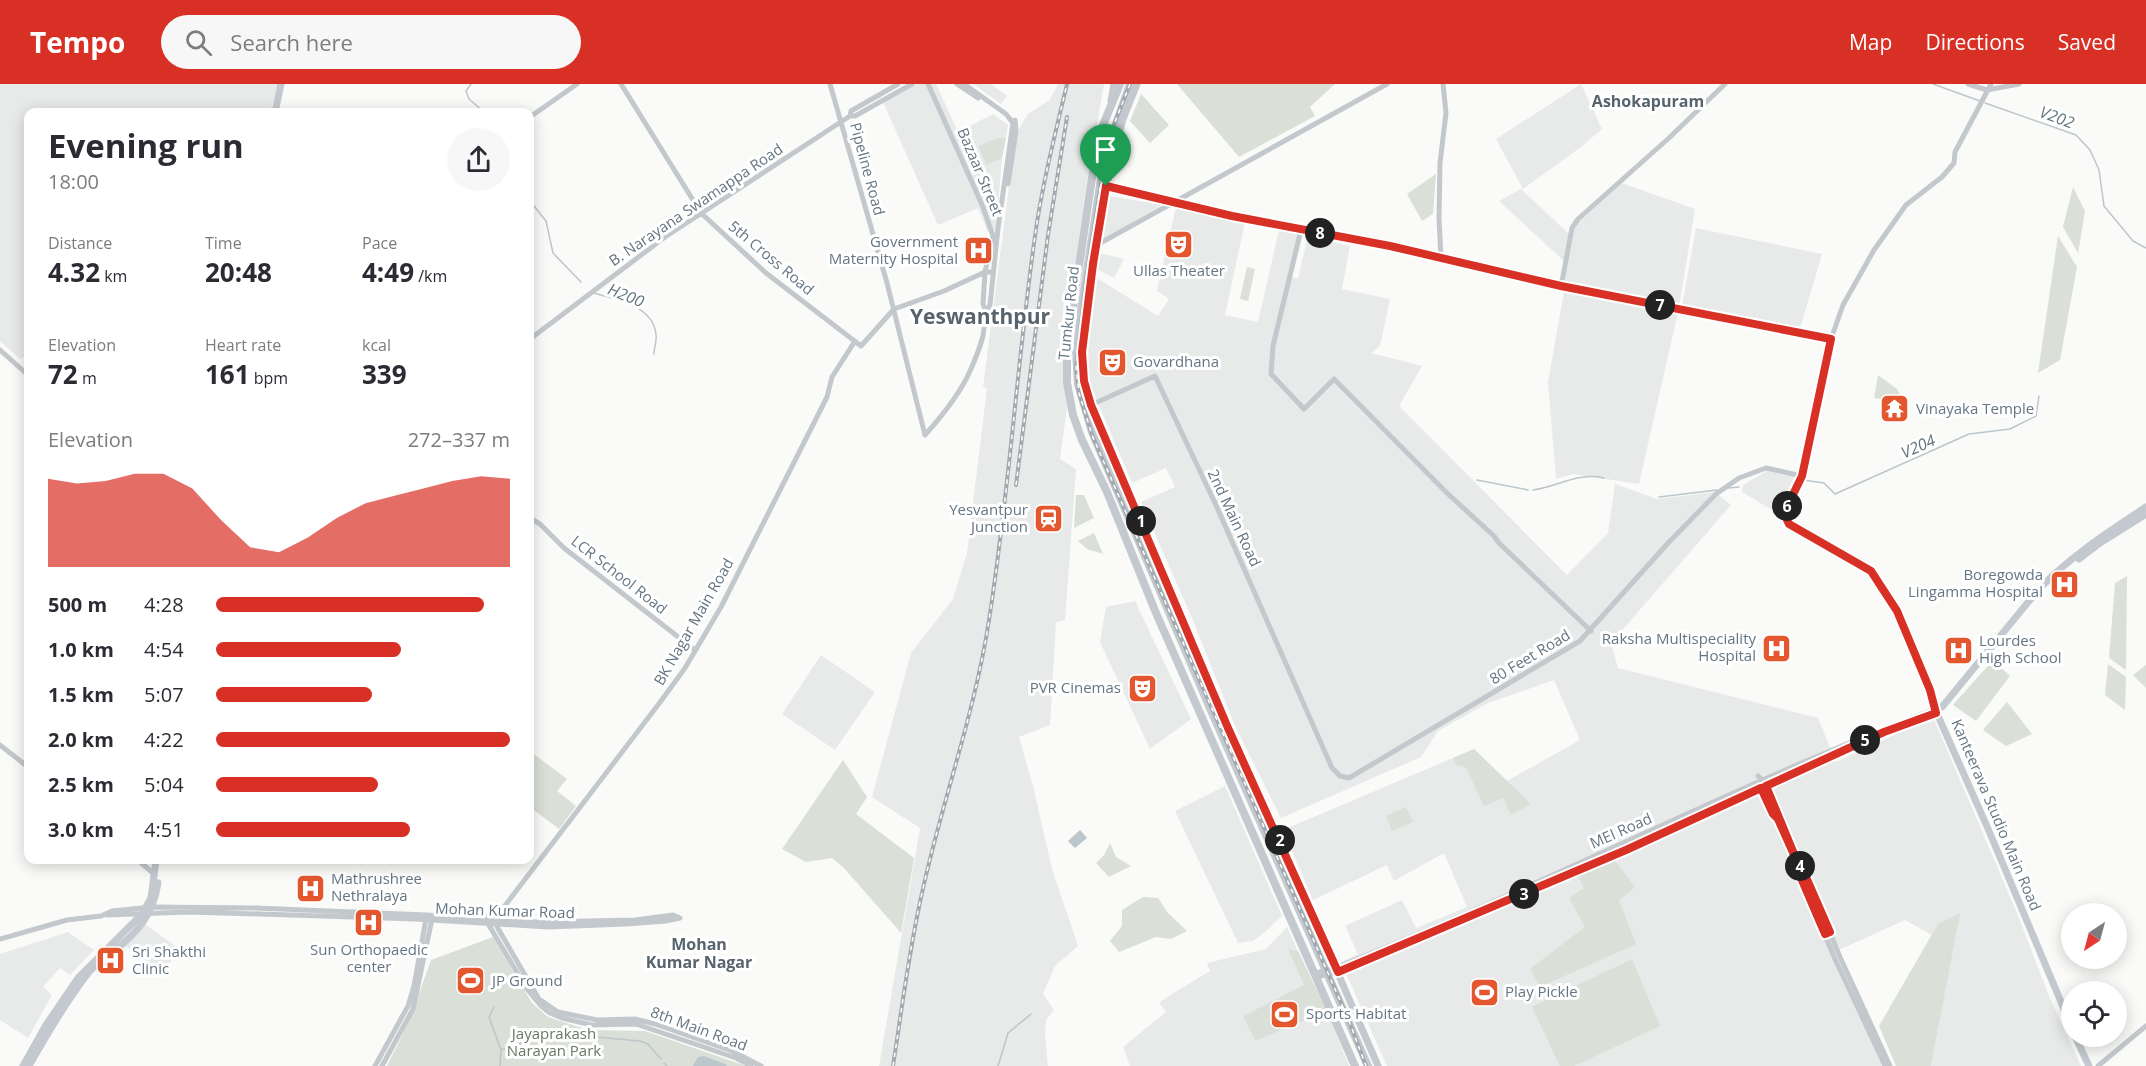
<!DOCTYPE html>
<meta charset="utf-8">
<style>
:root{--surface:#fff;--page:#f7f7f7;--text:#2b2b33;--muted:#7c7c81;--accent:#d93025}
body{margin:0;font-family:"Open Sans",sans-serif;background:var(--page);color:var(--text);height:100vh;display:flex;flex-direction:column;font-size:22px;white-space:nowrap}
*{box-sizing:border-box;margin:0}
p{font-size:20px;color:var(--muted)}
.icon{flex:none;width:33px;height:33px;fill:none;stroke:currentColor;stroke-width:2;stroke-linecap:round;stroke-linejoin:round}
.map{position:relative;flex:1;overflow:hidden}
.sheet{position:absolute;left:24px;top:24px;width:510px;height:756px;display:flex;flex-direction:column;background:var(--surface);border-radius:12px;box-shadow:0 3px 15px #0003}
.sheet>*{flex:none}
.needle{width:39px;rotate:216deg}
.fabs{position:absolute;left:2061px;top:819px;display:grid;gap:12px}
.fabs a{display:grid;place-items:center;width:66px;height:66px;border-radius:50%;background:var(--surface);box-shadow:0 3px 15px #0003;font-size:30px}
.pin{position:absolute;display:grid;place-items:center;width:51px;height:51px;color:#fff;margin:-62px -26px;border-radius:50% 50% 50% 0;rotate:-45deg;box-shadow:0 0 6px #0007}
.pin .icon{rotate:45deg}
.km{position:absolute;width:30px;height:30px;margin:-15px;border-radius:50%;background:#222;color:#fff;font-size:16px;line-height:30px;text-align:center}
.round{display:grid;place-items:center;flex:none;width:63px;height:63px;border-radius:32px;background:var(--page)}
.overview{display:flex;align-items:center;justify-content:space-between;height:102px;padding:0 24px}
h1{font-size:33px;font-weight:700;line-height:45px}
.metrics{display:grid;grid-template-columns:repeat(3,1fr);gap:9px;height:102px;padding:6px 24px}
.metrics div{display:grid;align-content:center}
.metrics b{font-size:26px;font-weight:700}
.metrics small{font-size:16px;font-weight:400}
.metrics p{font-size:16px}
.chart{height:168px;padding:12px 24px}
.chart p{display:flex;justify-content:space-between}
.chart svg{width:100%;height:108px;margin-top:6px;fill:var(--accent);opacity:.7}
ul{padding:0 24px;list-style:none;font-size:20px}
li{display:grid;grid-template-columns:96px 72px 1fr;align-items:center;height:45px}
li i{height:15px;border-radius:8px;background:var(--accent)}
header{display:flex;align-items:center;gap:36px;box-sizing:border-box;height:84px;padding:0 30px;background:var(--accent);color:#fff}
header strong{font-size:28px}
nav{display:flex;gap:33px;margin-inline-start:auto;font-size:21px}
.search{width:420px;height:54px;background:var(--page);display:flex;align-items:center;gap:15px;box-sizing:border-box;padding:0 21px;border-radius:33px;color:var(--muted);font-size:22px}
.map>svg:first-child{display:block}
.built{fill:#e8e9e9}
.green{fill:#dadfd7}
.water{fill:#bbc7cb}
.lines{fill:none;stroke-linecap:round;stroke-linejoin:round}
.stream{stroke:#bbc7cb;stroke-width:1.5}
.minor{stroke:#c3c8cc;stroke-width:5}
.major{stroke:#c3c9ce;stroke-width:7}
.highway{stroke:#c3c9ce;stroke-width:8}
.rail-casing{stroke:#a2aab0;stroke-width:4}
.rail{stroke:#fff;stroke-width:1.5;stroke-dasharray:4.5;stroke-linecap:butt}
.route-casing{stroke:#fff;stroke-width:12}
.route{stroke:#d93025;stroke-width:8}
.labels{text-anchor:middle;stroke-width:6;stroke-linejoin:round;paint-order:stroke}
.street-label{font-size:15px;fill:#657683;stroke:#fff}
.poi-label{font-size:15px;fill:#657683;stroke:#fff;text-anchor:start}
.park-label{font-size:15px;fill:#687a64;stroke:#fff}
.neighbourhood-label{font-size:16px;font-weight:bold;fill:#57646e;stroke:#fff}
.water-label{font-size:16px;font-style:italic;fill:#60757c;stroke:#fff}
.district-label{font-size:21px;font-weight:bold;fill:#57646e;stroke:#fff}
</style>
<header>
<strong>Tempo</strong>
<div class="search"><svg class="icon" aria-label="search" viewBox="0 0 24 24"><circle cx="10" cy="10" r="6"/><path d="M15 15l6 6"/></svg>Search here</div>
<nav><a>Map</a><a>Directions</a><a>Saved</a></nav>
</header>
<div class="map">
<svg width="2146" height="982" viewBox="0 0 2146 982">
<rect width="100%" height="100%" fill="#fafaf8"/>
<path class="built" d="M 0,0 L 278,0 L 270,28 L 28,28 L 28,271 L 20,275 L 0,257 Z
M 917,0 L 936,0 L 958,48 L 993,30 L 1008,41 L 1002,74 L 996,145 L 988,148 L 978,124 L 938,141 L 882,16 Z
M 973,0 L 991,0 L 1007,12 L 1001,20 Z
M 1058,0 L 1104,0 L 1086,103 L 1065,257 L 1063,297 L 1067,324 L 1060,375 L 1076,385 L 1065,536 L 1056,538 L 1050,641 L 1019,653 L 1033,702 L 1052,785 L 1078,862 L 1055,882 L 1043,910 L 1054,926 L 1046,936 L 1045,952 L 1048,982 L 879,982 L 920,744 L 872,713 L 911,569 L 953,515 L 967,469 L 987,304 L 983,303 L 1016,49 L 1028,30 L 1050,16 Z
M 1581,0 L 1602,45 L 1581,63 L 1523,105 L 1496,55 Z
M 1622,99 L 1695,125 L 1679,223 L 1564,201 L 1574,145 L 1579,137 Z
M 1521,105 L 1569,150 L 1564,177 L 1499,117 Z
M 1110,112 L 1162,121 L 1099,158 Z
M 1176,123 L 1245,138 L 1225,231 L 1258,238 L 1279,146 L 1299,150 L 1289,192 L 1298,195 L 1308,152 L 1350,162 L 1342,205 L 1390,215 L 1380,262 L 1371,269 L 1422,282 L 1399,322 L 1567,491 L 1608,449 L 1615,400 L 1657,415 L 1715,408 L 1731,421 L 1611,559 L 1618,584 L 1818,634 L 1836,678 L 1933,633 L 2017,829 L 2049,912 L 2081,982 L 1931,982 L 1959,830 L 1938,840 L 1932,851 L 1905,836 L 1830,870 L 1882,982 L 1387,982 L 1341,878 L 1358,870 L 1345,842 L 1402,816 L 1416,844 L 1467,823 L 1444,769 L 1394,797 L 1387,781 L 1313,816 L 1283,746 L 1474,665 L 1507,697 L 1580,656 L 1554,596 L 1488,619 L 1438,647 L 1421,673 L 1281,734 L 1235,642 L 1192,534 L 1141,418 L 1175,403 L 1166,384 L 1132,399 L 1089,298 L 1088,260 L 1097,194 L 1158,232 L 1169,215 L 1157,207 Z
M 1696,144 L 1822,170 L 1799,248 L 1682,222 Z
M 1100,169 L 1124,175 L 1114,194 L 1097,185 Z
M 1564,208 L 1678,228 L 1639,400 L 1573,390 L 1556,395 L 1548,298 Z
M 1767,387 L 1794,393 L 1777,429 L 1742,408 L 1743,401 Z
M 1135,517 L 1191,635 L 1150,665 L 1100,558 L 1106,523 Z
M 821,571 L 875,608 L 835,666 L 782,630 Z
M 1225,702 L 1282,832 L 1266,847 L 1253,857 L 1238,859 L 1175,727 Z
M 146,841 L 180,865 L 162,889 L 125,862 Z
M 1287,843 L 1312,898 L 1243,932 L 1255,957 L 1327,927 L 1349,982 L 1130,982 L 1123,963 L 1166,928 L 1159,919 L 1164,915 L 1210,887 L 1207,879 L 1266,865 Z
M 68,848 L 94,866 L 70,891 L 60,884 L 43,903 L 52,911 L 28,954 L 0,936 L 0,870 Z"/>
<path class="green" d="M 1177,0 L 1335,0 L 1310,23 L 1315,32 L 1239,73 Z
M 1141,10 L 1169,41 L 1150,59 L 1130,37 Z
M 997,54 L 1006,54 L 1002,74 L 986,81 L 979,62 Z
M 1436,90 L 1433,130 L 1422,137 L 1407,110 Z
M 2073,103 L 2085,127 L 2078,169 L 2063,143 Z
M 2058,152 L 2077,183 L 2060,276 L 2038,289 Z
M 1247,183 L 1255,185 L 1248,217 L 1240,215 Z
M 1878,291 L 1897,305 L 1904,318 L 1874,314 Z
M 1076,411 L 1084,411 L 1094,434 L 1074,444 Z
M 1094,449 L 1103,470 L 1087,465 L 1078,457 Z
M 2127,492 L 2126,586 L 2109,574 L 2115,499 Z
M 1993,576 L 2010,592 L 1976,637 L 1953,621 Z
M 2108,580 L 2126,593 L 2125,626 L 2105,611 Z
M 2146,581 L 2146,604 L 2133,591 Z
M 2007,618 L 2032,650 L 2006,662 L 1983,646 Z
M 1474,665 L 1531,720 L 1511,731 L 1503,714 L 1484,722 L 1466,684 L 1460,681 L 1457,682 L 1453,674 Z
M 531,668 L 567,695 L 557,707 L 576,722 L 559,745 L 530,723 L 530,671 Z
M 843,676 L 867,713 L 856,730 L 914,774 L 901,849 L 844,784 L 832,774 L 806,778 L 782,765 Z
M 1406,723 L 1413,738 L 1392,747 L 1386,732 Z
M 1110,759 L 1116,773 L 1131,782 L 1109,793 L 1096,779 L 1104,771 Z
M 1613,774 L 1635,803 L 1619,816 L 1636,860 L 1540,903 L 1530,885 L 1585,843 L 1569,814 L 1584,804 L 1577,790 Z
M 1143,813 L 1158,814 L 1168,829 L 1187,847 L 1171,855 L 1156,853 L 1119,868 L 1110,857 L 1122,842 L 1122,826 Z
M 1960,829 L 1931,982 L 1896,982 L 1879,942 L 1938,840 Z
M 493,853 L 532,919 L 548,933 L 588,946 L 645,947 L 746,982 L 387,982 L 410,935 L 431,876 Z
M 1288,865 L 1298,867 L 1327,927 L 1255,957 L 1243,932 L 1304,901 Z
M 1632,875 L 1660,942 L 1574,982 L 1560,982 L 1532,923 Z"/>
<path class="water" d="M 1080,746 L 1087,754 L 1075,764 L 1068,757 Z
M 704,972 L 725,980 L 727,982 L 693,982 L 698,973 Z"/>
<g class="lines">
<path class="stream" d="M 471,0 L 466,7 L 469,15 L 484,28
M 1933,0 L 1980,17
M 1985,19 L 2076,51 L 2090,66 L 2099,86 L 2104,122 L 2133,157 L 2146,164
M 530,117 L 546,137 L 553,169 L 581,198
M 593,209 C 616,215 654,222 656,251 C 657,257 654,264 654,270
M 1477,396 L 1528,406
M 1803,396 L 1824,399 L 1835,410 L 1969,350 L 2010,345 L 2036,332 L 2039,312
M 1728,404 L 1739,403
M 1533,406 C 1557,403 1578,388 1604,394
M 1659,413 L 1717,406
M 494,923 L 489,933 L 501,966 L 500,982
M 501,966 L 552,949 L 640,957 L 648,960 L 661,975
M 664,979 L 667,982
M 998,982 L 1008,949 L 1031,930"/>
<path class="minor" d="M 621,0 L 701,129 L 766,189 L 861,262 L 894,225 L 944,207 L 985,188 L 993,188
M 830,0 L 887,199 L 925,351
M 928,0 L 983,123 L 993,152 L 985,188 L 983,220 L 986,227
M 957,0 L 978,14
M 1968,0 L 1987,6 L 2019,0
M 850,32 L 855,32 L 912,0
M 530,33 L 577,0
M 1008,100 L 1016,47 L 1015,36
M 1105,102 L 1232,132 L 1390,162 L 1561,203 L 1831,255
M 1301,146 L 1273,262 L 1271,290 L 1304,325 L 1334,295 L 1448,410 L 1494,452 L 1499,459 L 1591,547
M 1095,162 L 1387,0
M 1441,175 L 1439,134 L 1440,79 L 1446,29 L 1443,0
M 1561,203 L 1572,144 L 1578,135 L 1669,54 L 1725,0
M 530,255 L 665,153 L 850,32 L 851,27 L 898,0
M 0,266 L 28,291
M 1091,321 L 1155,292 L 1215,419 L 1332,684 L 1340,692 L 1349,694 L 1580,557 L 1669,458 L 1716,410 L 1739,394 L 1766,384 L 1802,392
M 925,351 C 942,332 960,310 970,287 C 975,276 980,263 983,252 C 985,241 984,230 990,221 L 998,144 L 1013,39 L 1006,30 L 964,0
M 530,434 L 540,440 L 564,464 L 695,566
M 0,661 L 28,683
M 1758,692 C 1781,711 1780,766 1804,786 L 1840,873 L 1890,982
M 1761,703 L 1773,730 L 1777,734
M 138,776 L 154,790
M 1799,782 L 1801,794 L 1835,875 L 1885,982
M 107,831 L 188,828 L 260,830 L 415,835 L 548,843 L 626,840 L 666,837 L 680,834
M 485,831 L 496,841 L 539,915 L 558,928 L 597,936 L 635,935 L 655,940 L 732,967 L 761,982
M 494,836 L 661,617 L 685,584 L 721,523 L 827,313 L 832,293 L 855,257
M 487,838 L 527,905 L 541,922 L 550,929 L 562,934 L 592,941 L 636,940 L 736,974 L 751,982
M 0,855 L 67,836 L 101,832 L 112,827 L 152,823 L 256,824 L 426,831 L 538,838 L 635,836 L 673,831 L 680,834
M 1316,889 L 1335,884 C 1387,863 1439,842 1490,819 C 1638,754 1783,682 1935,625 L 1930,606 L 1897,527 L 1871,487 L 1789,440 L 1784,429 L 1802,392 L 1831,255 L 1843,221 L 1874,166 L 1906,121 L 1942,93 L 1954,79 L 1955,68 L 1991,0
M 1317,893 L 1337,888 L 1626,766 L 1738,716 L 1799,685
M 375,982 L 408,922 L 414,902 L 426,835
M 382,982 L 413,925 L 432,835
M 2098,982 L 2146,942"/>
<path class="major" d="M 1137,0 L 1123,35 L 1112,75 L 1095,162 L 1082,268 L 1084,297 L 1091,321 L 1228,644 L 1308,820 L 1378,982
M 1111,17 L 1114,0
M 275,28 L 281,0
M 2079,475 L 2100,459 L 2146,430
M 2072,944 L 1989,747 L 1935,625 L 1942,623 L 2039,505 C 2071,472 2108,448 2146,423
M 2075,952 L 2089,982
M 23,982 L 46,941 L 78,894 L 142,830 L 151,814 L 156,776
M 29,982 C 47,950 66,917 89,888 C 95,881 104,876 111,870 C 136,849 153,833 158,799"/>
<path class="highway" d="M 1120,0 L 1103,41 L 1096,66 L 1067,265 L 1067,299 L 1073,331 L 1082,356 L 1107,408 L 1156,529 L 1355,982
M 1130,0 L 1104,75 L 1078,247 L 1076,268 L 1078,300 L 1092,348 L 1209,622 L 1368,982"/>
<defs>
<path id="rail" d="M 1130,0 L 1115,38 L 1106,66 L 1086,196 L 1076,284 L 1079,309 L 1092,351 L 1349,937 L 1366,982
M 1016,401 L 1048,151 L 1067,33
M 893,982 C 902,924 909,866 922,809 C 942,717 975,629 989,536 C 1009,409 1017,280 1035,152 C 1042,101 1055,51 1067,0"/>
</defs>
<use href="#rail" class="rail-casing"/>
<use href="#rail" class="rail"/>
</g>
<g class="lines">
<defs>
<path id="route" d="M 1106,102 L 1093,180 L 1082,268 L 1084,297 L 1091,321 L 1228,644 L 1338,888 L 1626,766 L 1761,704 L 1773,730 L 1778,735 L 1799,782 L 1803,786 L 1830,848 L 1825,850 L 1801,794 L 1799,782 L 1766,702 L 1884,648 L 1936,629 L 1930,606 L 1897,527 L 1871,487 L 1789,440 L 1784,429 L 1802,392 L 1831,255 L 1561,202 L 1390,162 L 1232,132 L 1106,102"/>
</defs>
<use href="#route" class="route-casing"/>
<use href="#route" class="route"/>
</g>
<defs>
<symbol id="theatre-square" viewBox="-11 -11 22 22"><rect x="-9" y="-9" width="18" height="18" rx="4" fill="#e4572e" stroke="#fff"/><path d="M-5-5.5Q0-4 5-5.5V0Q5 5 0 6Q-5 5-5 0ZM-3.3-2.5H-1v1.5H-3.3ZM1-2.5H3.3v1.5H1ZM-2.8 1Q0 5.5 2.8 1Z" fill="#fff"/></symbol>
<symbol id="hospital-square" viewBox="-11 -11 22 22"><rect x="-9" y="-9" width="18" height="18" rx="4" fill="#e4572e" stroke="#fff"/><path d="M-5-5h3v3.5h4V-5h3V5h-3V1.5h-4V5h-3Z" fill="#fff"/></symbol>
<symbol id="temple-square" viewBox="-11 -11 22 22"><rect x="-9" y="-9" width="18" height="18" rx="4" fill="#e4572e" stroke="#fff"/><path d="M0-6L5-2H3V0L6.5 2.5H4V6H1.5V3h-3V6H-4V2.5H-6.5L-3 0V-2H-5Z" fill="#fff"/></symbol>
<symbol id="station-square" viewBox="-11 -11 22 22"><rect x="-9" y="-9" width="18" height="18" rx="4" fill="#e4572e" stroke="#fff"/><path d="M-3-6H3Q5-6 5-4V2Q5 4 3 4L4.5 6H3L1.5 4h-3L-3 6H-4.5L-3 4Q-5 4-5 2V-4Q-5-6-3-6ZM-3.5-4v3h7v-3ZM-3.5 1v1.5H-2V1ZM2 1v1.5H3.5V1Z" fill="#fff"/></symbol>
<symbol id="stadium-square" viewBox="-11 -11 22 22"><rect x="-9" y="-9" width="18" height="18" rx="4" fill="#e4572e" stroke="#fff"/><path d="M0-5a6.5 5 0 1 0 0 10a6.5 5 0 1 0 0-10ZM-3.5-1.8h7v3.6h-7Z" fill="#fff"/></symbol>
</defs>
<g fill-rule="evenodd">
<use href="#theatre-square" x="1162" y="144" width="33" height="33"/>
<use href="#hospital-square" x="962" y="150" width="33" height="33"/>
<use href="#theatre-square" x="1096" y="262" width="33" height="33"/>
<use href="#temple-square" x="1878" y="308" width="33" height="33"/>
<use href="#station-square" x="1032" y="418" width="33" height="33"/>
<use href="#hospital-square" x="2048" y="484" width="33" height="33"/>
<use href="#hospital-square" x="1760" y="548" width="33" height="33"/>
<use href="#hospital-square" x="1942" y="550" width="33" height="33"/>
<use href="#theatre-square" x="1126" y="588" width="33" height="33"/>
<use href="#hospital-square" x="294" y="788" width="33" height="33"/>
<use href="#hospital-square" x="352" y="822" width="33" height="33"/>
<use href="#hospital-square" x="94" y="860" width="33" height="33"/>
<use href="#stadium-square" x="454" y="880" width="33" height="33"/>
<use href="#stadium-square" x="1468" y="892" width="33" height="33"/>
<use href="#stadium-square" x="1268" y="914" width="33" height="33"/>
</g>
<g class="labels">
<g class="street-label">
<text transform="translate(867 85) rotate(75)" y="5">Pipeline Road</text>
<text transform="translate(980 88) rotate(67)" y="5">Bazaar Street</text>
<text transform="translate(696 121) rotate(-34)" y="5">B. Narayana Swamappa Road</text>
<text transform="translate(771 174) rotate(40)" y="5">5th Cross Road</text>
<text transform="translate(1069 229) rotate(-84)" y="5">Tumkur Road</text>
<text transform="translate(1234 434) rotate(65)" y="5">2nd Main Road</text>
<text transform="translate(619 491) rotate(38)" y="5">LCR School Road</text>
<text transform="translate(694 538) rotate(-60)" y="5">BK Nagar Main Road</text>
<text transform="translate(1530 573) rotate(-31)" y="5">80 Feet Road</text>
<text transform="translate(1996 731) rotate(67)" y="5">Kanteerava Studio Main Road</text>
<text transform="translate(1621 747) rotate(-24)" y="5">MEI Road</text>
<text transform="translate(505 827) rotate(2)" y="5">Mohan Kumar Road</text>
<text transform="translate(699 945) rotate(20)" y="5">8th Main Road</text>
</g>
<g class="poi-label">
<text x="958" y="163" text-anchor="end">Government<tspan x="958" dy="17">Maternity Hospital</tspan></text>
<text x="1179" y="192" text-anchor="middle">Ullas Theater</text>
<text x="1133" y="283">Govardhana</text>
<text x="1916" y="330">Vinayaka Temple</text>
<text x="1028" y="431" text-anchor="end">Yesvantpur<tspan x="1028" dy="17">Junction</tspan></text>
<text x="2043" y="496" text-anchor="end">Boregowda<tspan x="2043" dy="17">Lingamma Hospital</tspan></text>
<text x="1756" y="560" text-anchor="end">Raksha Multispeciality<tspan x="1756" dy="17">Hospital</tspan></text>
<text x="1979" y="562">Lourdes<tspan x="1979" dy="17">High School</tspan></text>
<text x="1121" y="609" text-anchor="end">PVR Cinemas</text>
<text x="331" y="800">Mathrushree<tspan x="331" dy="17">Nethralaya</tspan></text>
<text x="369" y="871" text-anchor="middle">Sun Orthopaedic<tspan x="369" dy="17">center</tspan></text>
<text x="132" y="873">Sri Shakthi<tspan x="132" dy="17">Clinic</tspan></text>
<text x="492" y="902">JP Ground</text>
<text x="1505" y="913">Play Pickle</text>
<text x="1306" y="935">Sports Habitat</text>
</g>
<g class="park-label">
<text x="554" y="955">Jayaprakash<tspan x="554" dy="17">Narayan Park</tspan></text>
</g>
<g class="neighbourhood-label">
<text x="1648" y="23">Ashokapuram</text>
<text x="699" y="866">Mohan<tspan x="699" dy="18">Kumar Nagar</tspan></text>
</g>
<g class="water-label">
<text transform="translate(2057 33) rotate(20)" y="6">V202</text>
<text transform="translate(626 211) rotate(22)" y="6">H200</text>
<text transform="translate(1918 362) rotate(-24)" y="6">V204</text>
</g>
<g class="district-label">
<text x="980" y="240">Yeswanthpur</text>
</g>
</g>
</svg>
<div class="fabs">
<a><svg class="needle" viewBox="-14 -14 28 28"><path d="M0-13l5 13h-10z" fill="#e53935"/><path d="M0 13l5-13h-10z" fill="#7c7c81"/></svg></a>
<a><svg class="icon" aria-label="locate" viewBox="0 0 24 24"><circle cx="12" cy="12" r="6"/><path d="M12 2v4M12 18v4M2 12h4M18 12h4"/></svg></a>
</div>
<div class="pin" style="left:1106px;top:102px;background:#1e9e55"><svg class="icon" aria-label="arrive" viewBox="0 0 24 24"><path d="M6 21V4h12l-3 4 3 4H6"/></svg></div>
<b class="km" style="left:1141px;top:437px">1</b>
<b class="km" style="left:1280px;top:756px">2</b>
<b class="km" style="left:1524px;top:810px">3</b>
<b class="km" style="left:1800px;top:782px">4</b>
<b class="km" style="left:1865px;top:656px">5</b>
<b class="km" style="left:1787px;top:422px">6</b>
<b class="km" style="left:1660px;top:221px">7</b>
<b class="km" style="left:1320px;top:149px">8</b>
<section class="sheet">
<div class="overview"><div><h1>Evening run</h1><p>18:00</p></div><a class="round"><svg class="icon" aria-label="share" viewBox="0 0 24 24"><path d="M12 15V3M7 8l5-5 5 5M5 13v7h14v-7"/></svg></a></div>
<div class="metrics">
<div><p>Distance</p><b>4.32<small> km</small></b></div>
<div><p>Time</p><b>20:48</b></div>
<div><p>Pace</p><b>4:49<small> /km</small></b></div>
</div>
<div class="metrics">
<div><p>Elevation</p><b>72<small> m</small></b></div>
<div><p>Heart rate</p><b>161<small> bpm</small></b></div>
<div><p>kcal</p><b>339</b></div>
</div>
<div class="chart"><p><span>Elevation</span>272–337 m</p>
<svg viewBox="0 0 160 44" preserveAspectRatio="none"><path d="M0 44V8L10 10L20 9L30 6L40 6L50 12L60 25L70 36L80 38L90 32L100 24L110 18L120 15L130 12L140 9L150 7L160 8V44z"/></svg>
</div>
<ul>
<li><b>500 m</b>4:28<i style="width:91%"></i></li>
<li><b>1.0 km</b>4:54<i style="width:63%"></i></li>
<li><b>1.5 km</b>5:07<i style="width:53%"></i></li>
<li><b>2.0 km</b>4:22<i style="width:100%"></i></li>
<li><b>2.5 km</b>5:04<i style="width:55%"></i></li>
<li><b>3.0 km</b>4:51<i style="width:66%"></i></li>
</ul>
</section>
</div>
